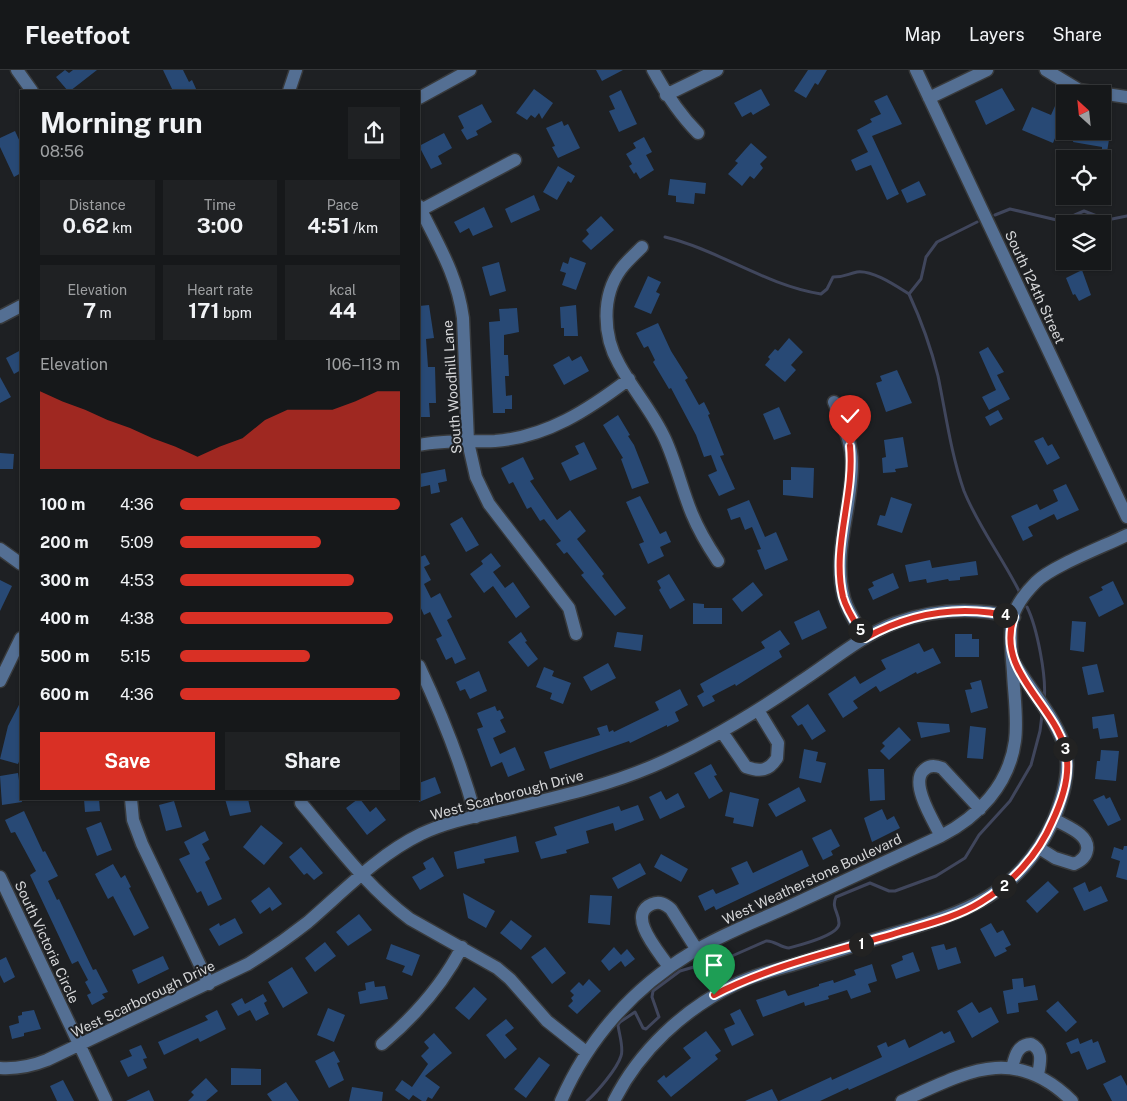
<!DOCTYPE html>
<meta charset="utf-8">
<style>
:root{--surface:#16181a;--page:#1f2123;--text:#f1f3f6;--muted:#9ea0a2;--line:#353739;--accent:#d93025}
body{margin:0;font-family:"Public Sans",sans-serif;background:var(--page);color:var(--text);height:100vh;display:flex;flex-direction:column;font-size:19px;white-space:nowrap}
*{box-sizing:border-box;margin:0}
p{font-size:16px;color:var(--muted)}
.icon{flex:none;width:28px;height:28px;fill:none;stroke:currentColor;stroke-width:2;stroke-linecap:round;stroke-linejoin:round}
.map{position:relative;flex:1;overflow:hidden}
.details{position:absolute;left:20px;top:20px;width:400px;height:710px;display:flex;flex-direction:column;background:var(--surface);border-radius:0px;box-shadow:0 1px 4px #0004,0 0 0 1px var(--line)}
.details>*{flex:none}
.needle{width:32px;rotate:333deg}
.fabs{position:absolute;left:1056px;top:15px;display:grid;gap:10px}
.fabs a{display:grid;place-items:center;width:55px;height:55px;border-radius:0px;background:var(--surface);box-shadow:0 1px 4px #0004,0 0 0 1px var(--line);font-size:25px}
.pin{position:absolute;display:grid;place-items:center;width:42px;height:42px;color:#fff;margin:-51px -21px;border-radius:50% 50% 50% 0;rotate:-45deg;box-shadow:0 0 5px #0007}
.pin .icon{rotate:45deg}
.km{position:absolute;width:25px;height:25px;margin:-12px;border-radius:50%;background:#222;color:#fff;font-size:14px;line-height:25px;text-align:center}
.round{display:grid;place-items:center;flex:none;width:52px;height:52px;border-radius:0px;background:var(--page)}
.summary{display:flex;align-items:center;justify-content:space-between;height:85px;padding:0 20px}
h1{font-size:28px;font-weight:700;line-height:38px}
.stats{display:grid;grid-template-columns:repeat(3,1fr);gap:8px;height:85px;padding:5px 20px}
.stats div{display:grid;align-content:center;border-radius:0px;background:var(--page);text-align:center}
.stats b{font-size:21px;font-weight:700}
.stats small{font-size:14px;font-weight:400}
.stats p{font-size:14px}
.chart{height:140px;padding:10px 20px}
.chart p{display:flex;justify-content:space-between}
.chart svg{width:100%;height:90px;margin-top:5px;fill:var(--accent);opacity:.7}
.primary-button{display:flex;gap:10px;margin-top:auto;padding:10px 20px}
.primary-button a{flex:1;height:58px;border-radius:0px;background:var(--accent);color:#fff;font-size:20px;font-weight:700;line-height:58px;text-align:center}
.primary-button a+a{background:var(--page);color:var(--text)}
ul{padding:0 20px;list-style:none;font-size:16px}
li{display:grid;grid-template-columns:80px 60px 1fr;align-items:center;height:38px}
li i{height:12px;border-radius:6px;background:var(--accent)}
header{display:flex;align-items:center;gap:30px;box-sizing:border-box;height:70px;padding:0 25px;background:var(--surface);border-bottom:1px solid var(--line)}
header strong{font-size:24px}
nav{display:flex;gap:28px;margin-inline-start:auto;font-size:18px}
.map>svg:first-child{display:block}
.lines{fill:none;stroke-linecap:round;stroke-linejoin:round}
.stream{stroke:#40465c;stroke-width:3}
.building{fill:#284975}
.minor-casing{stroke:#383a3c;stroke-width:15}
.minor{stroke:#546f93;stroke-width:12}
.route-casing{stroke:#fff;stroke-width:10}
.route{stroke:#d93025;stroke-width:6}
.labels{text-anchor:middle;stroke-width:4;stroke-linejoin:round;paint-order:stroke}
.street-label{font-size:14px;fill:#d6d7d9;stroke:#1e2023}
</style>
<header>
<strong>Fleetfoot</strong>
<nav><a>Map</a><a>Layers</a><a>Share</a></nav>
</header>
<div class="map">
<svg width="1127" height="1031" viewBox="0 0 1127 1031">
<rect width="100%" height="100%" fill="#1e2023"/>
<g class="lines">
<path class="stream" d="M 995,145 L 1010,139 L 1061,151 L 1084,141 L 1107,150 L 1127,146
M 977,152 L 937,172 L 926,187 L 921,209 L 909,224 C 921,250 931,278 938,306 C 946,345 951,384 964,421 C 978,456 1002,487 1019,521
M 665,167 C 719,180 765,215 821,224 L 827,219 L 833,207 C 846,207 847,204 857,202 C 873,200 896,216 909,224
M 1027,537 C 1037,557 1047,608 1044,630
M 587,1031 C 597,1022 617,999 621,986 C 624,978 619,964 618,955 L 620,952 L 635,942 L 643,958 L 646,959 L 659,947 L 652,927 L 653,921 L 680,901 L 732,886 L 766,871 C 774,870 781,878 789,878 C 800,875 840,865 839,853 C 839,842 831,838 836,827 L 870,813 L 889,821 L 895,821 L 936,806 L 965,788 L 979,765 L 1010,731 L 1031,695 L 1040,661 L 1042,645"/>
</g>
<path class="building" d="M 65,0 L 69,3 L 73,0 L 97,0 L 70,21 L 68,21 L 56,7 Z
M 163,0 L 183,0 L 189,12 L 192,10 L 197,21 L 173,21 Z
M 596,0 L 623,0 L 602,11 Z
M 808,0 L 827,0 L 818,15 L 815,13 L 806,28 L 794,21 Z
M 1002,18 L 1015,40 L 986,55 L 975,31 Z
M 534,19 L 553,33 L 542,49 L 539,43 L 535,48 L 531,45 L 527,50 L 516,43 Z
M 761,19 L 770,35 L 753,45 L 751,42 L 742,47 L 734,33 Z
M 621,20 L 637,54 L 619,62 L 609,41 L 615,39 L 609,26 Z
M 887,25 L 902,54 L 872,66 L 899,124 L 887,130 L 871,95 L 856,101 L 851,90 L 868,82 L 857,60 L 872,52 L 870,49 L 881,44 L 874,31 Z
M 482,34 L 492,52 L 476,61 L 478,65 L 467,70 L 461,60 L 464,58 L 458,46 Z
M 1055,36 L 1065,40 L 1065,44 L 1053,73 L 1022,60 L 1032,37 L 1051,45 Z
M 1102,49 L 1112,51 L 1107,82 L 1102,81 L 1102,77 L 1073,72 L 1075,61 L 1102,61 Z
M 562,51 L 564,56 L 568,54 L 580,78 L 558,88 L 552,77 L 555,76 L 546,58 Z
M 15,61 L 21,74 L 21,103 L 14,107 L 0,77 L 0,68 Z
M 444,63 L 452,78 L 438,86 L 442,94 L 431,99 L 419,76 Z
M 644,67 L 652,82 L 646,85 L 654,100 L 640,109 L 636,102 L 634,104 L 629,96 L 632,94 L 626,84 L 636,78 L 633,73 Z
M 751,73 L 767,87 L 760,94 L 763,98 L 754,109 L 750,106 L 742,116 L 728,104 L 738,93 L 735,91 Z
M 558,96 L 575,106 L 571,113 L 568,111 L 557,130 L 543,122 Z
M 670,109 L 706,113 L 705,124 L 695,123 L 694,134 L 676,132 L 676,126 L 668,125 Z
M 919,111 L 926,125 L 907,133 L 901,120 Z
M 534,125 L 540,140 L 511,153 L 505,139 Z
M 484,137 L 493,157 L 473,166 L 469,158 L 460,163 L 454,152 Z
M 601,146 L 614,160 L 591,180 L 582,171 L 589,164 L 586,160 Z
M 570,187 L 586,193 L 576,220 L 562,215 L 566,203 L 560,201 L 563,192 L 568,194 Z
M 499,192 L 506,221 L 490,226 L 482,197 Z
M 1082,200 L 1091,225 L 1079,231 L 1075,224 L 1073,225 L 1066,208 Z
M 648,206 L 661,212 L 656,222 L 660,224 L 651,244 L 634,237 Z
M 429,235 L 434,268 L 426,269 L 428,297 L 435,297 L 436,333 L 429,333 L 430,347 L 419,347 L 419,236 Z
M 576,235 L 578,266 L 564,266 L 564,258 L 561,258 L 560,237 Z
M 517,238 L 519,262 L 504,265 L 504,285 L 508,285 L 509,306 L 505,306 L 506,326 L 512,325 L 512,339 L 505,339 L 505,343 L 493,343 L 489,252 L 500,251 L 499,239 Z
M 658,253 L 671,281 L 688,308 L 685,310 L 699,335 L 704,332 L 710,344 L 708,345 L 724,385 L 720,386 L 735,419 L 719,426 L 708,405 L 717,401 L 711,385 L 704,387 L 696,365 L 671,318 L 669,319 L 653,292 L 655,290 L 648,276 L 644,278 L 636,263 Z
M 789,268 L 803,282 L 791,295 L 796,300 L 785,312 L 765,295 L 770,289 L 768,287 L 775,279 L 778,281 Z
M 988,277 L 1004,302 L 997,305 L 1010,329 L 989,340 L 982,327 L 996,320 L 979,282 Z
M 21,280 L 21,300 L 14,304 L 6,288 Z
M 569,286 L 572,291 L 581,286 L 589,301 L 564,315 L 553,295 Z
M 897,300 L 912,333 L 886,342 L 876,313 L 882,311 L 880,306 Z
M 0,307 L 11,327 L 0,333 Z
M 779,337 L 791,364 L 774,370 L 763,344 Z
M 998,340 L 1003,349 L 990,356 L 985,347 Z
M 618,345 L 630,365 L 628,366 L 634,375 L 649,413 L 632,419 L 621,389 L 623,388 L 603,355 Z
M 903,367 L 908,397 L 895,399 L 896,402 L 883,403 L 882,388 L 886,387 L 884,370 Z
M 1043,367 L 1048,376 L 1052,374 L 1060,388 L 1047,395 L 1034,371 Z
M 584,372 L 597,399 L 570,411 L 561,393 L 579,384 L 575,376 Z
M 0,383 L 14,384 L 13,399 L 0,399 Z
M 523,387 L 534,409 L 530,411 L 557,450 L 570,440 L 586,461 L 577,469 L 604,504 L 602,506 L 626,538 L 615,546 L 581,505 L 584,503 L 567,482 L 564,484 L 556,474 L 561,471 L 544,449 L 540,451 L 531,437 L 527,439 L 513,412 L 509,414 L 501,398 Z
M 791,397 L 814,398 L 813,428 L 783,425 L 783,410 L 791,410 Z
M 445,399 L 447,411 L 438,413 L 440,422 L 431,424 L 430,415 L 421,417 L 419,404 Z
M 1066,414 L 1079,440 L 1057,450 L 1054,444 L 1028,457 L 1033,466 L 1023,471 L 1011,446 L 1037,434 L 1040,440 L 1058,431 L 1053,420 Z
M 640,426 L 660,464 L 666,461 L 671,472 L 660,477 L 664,486 L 648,494 L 639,474 L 644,472 L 626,432 Z
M 891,427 L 912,434 L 902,463 L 877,455 L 880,445 L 885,446 Z
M 749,430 L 765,467 L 776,462 L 788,490 L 765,500 L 757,480 L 761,479 L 752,457 L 745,460 L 740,447 L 731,450 L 727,439 Z
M 462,447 L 479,475 L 466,482 L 450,454 Z
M 491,483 L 501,496 L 493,502 L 505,518 L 513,512 L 530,537 L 516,548 L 493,516 L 484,523 L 470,504 L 483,494 L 481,491 Z
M 419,485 L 420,487 L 425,485 L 430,494 L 424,497 L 431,510 L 424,514 L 431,528 L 440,523 L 452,547 L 447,550 L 466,589 L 455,594 L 452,587 L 446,590 L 436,569 L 442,566 L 430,542 L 424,545 L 419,534 Z
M 930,490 L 932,498 L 976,491 L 978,505 L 960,507 L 960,510 L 949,511 L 948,509 L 927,513 L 926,509 L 909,512 L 905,495 Z
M 893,503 L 899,518 L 873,530 L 868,519 L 874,516 L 872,512 Z
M 669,504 L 685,530 L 670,539 L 659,520 L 661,518 L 657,511 Z
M 0,510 L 12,516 L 0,541 Z
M 1113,511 L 1124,534 L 1099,547 L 1089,527 L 1103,520 L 1101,517 Z
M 753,512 L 763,525 L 742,542 L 732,529 Z
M 693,533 L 704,534 L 704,538 L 722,538 L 722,554 L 693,554 Z
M 819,540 L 827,558 L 802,570 L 794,552 Z
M 1072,551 L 1086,552 L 1084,582 L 1070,580 Z
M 780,560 L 790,574 L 779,581 L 782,587 L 736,616 L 735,614 L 712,626 L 715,631 L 703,637 L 697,626 L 704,622 L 700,614 L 765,578 L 761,572 Z
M 521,562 L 527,571 L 525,572 L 538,589 L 528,597 L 508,572 Z
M 617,562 L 643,565 L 641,581 L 614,577 Z
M 955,564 L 972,564 L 972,569 L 979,569 L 979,587 L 955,587 Z
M 919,573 L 924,582 L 933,578 L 941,593 L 917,604 L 916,602 L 880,622 L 876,616 L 853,631 L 858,638 L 843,648 L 828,624 L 855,606 L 860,614 L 886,599 L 881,590 Z
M 608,593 L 616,608 L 591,621 L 583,607 Z
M 1097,594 L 1104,622 L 1088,625 L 1082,597 Z
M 544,597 L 554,601 L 552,606 L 571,613 L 563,634 L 550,629 L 552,623 L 536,617 Z
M 479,601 L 487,621 L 470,629 L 465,619 L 460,621 L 456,612 Z
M 981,610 L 988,638 L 971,643 L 965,620 L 972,619 L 970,613 Z
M 680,619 L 688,635 L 675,642 L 679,651 L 667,657 L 667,655 L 630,673 L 629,671 L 550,699 L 544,682 L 600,665 L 597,658 L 607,655 L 609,662 L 613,660 L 614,662 L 659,640 L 655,632 Z
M 21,631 L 21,687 L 18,694 L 0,689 L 8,656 Z
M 808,634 L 826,661 L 812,670 L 802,654 L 798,656 L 791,646 Z
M 495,636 L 497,641 L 500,640 L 504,648 L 500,650 L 506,662 L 493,668 L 500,684 L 515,677 L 525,700 L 508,707 L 502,692 L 491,697 L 477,659 L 483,657 L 477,643 Z
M 1114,644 L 1118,667 L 1100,669 L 1098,658 L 1093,659 L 1092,647 Z
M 917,652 L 949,654 L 950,662 L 921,668 Z
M 970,656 L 986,658 L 983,689 L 967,688 Z
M 899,657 L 911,670 L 889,690 L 880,681 L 885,676 L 882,673 Z
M 804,679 L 818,682 L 816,691 L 826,693 L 821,713 L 799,708 Z
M 1101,680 L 1119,681 L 1116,711 L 1095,709 L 1097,691 L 1100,691 Z
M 711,694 L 717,705 L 714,706 L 723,721 L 709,729 L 694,703 Z
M 868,699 L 884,699 L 885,730 L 870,731 Z
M 18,703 L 22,732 L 2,735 L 0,706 Z
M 435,707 L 441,723 L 419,732 L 419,713 Z
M 799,717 L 806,731 L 776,747 L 768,734 Z
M 661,721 L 666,730 L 678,723 L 685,737 L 660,749 L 649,727 Z
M 730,722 L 759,729 L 753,757 L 733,753 L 734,748 L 725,746 Z
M 1104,725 L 1106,729 L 1110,727 L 1121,750 L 1108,756 L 1093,730 Z
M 84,729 L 99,729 L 100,741 L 85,742 Z
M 225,729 L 248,729 L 251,742 L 230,746 Z
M 358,729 L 360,729 L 370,742 L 376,737 L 386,750 L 367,765 L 346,738 Z
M 174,731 L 182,757 L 166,761 L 159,735 Z
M 638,735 L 644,750 L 615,761 L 613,753 L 586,761 L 589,773 L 566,780 L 567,783 L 541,789 L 535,772 L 557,765 L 554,757 L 619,736 L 621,741 Z
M 882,739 L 887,750 L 894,746 L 900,758 L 872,772 L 864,748 Z
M 24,741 L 43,782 L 45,781 L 58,806 L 48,811 L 57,830 L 59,829 L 93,900 L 96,899 L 108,922 L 102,924 L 105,928 L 92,935 L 87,925 L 91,923 L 85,912 L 88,910 L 78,891 L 72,894 L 30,805 L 36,801 L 15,762 L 11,763 L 5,750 Z
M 101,752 L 112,780 L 97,786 L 86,758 Z
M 261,755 L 283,773 L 264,795 L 243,777 Z
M 831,759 L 840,776 L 831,781 L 833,785 L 823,790 L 812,768 Z
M 205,761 L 209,770 L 202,774 L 210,789 L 205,792 L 222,829 L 208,836 L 201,821 L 197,823 L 179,789 L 190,784 L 184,772 Z
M 516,766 L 519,782 L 484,789 L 485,793 L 457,799 L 454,782 Z
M 1124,776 L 1127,776 L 1127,810 L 1116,807 L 1120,791 L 1111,788 L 1114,777 L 1123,780 Z
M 301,777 L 323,803 L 314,810 L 307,803 L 304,805 L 289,787 Z
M 802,780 L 809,796 L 716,840 L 714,836 L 705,841 L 698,826 L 713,819 L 716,824 L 739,814 L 731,798 L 747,791 L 753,803 Z
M 661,784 L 688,799 L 681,812 L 654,797 Z
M 433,787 L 444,806 L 420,820 L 412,807 L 426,799 L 423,793 Z
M 640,793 L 646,804 L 618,819 L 612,808 Z
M 113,794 L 121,808 L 125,805 L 131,817 L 129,818 L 149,858 L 134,866 L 113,826 L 108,829 L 95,804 Z
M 1048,811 L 1059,822 L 1037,843 L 1026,831 Z
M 1085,812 L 1089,822 L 1101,816 L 1108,831 L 1084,841 L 1073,818 Z
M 269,817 L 282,834 L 272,841 L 270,837 L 260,844 L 251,831 Z
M 463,823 L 495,841 L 486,858 L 468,848 Z
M 590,825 L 612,826 L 610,855 L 588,853 Z
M 359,844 L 372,860 L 348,876 L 336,862 Z
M 235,848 L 243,863 L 219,876 L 209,859 L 219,853 L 220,856 Z
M 511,850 L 532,866 L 521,880 L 500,863 Z
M 991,853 L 997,863 L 1003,860 L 1011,875 L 1005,878 L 1007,881 L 995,887 L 980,859 Z
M 325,872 L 336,886 L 315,902 L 305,888 Z
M 391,874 L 420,885 L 412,906 L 402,902 L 405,896 L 386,889 Z
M 944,874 L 946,880 L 956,877 L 961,893 L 938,900 L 931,877 Z
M 545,877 L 566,903 L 552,914 L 531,887 Z
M 614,877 L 621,885 L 627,879 L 635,889 L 625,897 L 621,891 L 609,901 L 601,891 Z
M 913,882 L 920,901 L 896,909 L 891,895 L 903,890 L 902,886 Z
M 163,886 L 169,899 L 138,914 L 132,900 Z
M 6,887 L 15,907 L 4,913 L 0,905 L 0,890 Z
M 872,894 L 877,911 L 868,914 L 871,922 L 851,929 L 847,920 L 828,926 L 829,929 L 805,936 L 804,932 L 763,947 L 756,930 L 785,920 L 788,926 L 819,916 L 819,914 L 833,910 L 834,913 L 856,905 L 854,900 Z
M 292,897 L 308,923 L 283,938 L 268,912 Z
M 1023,908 L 1024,917 L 1035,915 L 1038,930 L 1018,933 L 1019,942 L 1007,944 L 1003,921 L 1013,919 L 1012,909 Z
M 589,909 L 601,921 L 577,944 L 568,936 L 573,931 L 571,928 L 574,925 L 570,921 L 579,912 L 583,916 Z
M 374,911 L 375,917 L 385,916 L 388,929 L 360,934 L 358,922 L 366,920 L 365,913 Z
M 474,917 L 487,929 L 469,950 L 455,938 Z
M 263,924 L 267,931 L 264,933 L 269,944 L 256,951 L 250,940 L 238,946 L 231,934 L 242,928 L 245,934 Z
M 1058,931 L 1077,952 L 1066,962 L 1046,941 Z
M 972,932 L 979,943 L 991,937 L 999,952 L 972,968 L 957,941 Z
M 328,938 L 345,945 L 334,972 L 317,965 Z
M 740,939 L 754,965 L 732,976 L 724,959 L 735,954 L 730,944 Z
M 34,940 L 41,959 L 24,963 L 24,966 L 12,969 L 9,956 L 19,953 L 18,946 L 22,945 L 22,942 Z
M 217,940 L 226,959 L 200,972 L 198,968 L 164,985 L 158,972 L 208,950 L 205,946 Z
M 506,949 L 514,958 L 505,965 L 517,979 L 505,989 L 486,965 Z
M 706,961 L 721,981 L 715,985 L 718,989 L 671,1027 L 657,1011 L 664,1005 L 666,1008 L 691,988 L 683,978 Z
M 942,961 L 944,964 L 950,961 L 955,972 L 849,1020 L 848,1018 L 820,1031 L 779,1031 L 831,1007 L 832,1010 L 882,987 L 877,976 L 886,972 L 888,977 L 905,969 L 909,978 Z
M 434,963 L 452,983 L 425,1006 L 440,1017 L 432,1029 L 428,1027 L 426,1031 L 422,1031 L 413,1025 L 409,1030 L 395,1020 L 402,1010 L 412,1017 L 428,994 L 421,986 L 429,978 L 424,972 Z
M 1078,968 L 1080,974 L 1092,969 L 1093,973 L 1098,971 L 1106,992 L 1087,1000 L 1079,981 L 1071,984 L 1066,973 Z
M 141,975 L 147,988 L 143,989 L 147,998 L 128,1007 L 120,991 L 132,986 L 129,980 Z
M 334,981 L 340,992 L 337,993 L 344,1010 L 329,1018 L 315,991 Z
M 539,987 L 550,995 L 526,1028 L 514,1019 Z
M 231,998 L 261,999 L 261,1015 L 231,1015 Z
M 1121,1005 L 1127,1016 L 1127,1031 L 1112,1031 L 1103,1014 Z
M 206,1008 L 218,1021 L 206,1031 L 188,1031 L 194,1025 L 191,1022 Z
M 63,1010 L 74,1031 L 57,1031 L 50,1016 Z
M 286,1012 L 299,1031 L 272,1031 L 267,1024 Z
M 352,1017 L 383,1022 L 382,1031 L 349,1031 Z
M 772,1019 L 778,1031 L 745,1031 Z
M 149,1020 L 154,1031 L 126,1031 Z"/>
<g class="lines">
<defs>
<path id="minor" d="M 17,0 L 32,21
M 653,0 C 666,24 679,44 698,63
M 916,0 L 1127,447
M 1046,0 L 1079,20 L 1127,27
M 289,21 L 296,0
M 666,25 L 717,0
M 419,28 L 470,0
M 929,28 L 987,0
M 419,136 C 438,175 457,204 463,248 L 468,372 L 476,407 L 489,434 L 569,538 L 576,564
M 419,141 L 515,90
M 642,177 C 635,184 627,191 621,199 C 601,226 603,266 619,294 C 633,320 653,342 665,369 C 676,393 682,420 692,444 C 699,461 708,476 718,491
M 0,247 L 21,236
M 834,332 C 842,352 852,372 852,394 C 852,439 832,483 844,528 C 848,542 857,555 865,568
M 419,375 C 443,370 470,372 495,371 C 547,367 588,340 629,309
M 0,479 L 21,494
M 419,596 C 443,647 461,692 476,747
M 0,611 L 21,568
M 722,662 L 746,697 C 760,702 769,701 777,688 L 778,673 L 758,640
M 131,729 L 133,750 L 142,774 L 209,914
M 301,733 C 335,773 367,817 410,849 L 497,898 L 510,909 L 547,951 L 586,982
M 941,766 C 934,752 909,713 924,700 C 929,695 935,695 942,698 L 980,739
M 1039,778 L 1055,788 L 1074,794 C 1081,791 1086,787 1087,780 C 1090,764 1065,756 1054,749
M 0,807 L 106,1031
M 669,897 C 660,883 625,845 652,834 C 660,831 665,834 671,839 L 697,880
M 382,974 C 415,946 442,916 462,877
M 0,998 C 17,999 32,996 47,990 L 248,894 C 269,881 289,867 308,852 C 344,821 378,785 421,764 C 448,751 478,746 508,739 C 557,727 606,716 653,696 C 706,673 755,643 803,610 C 832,591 861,566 895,553 C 934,539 973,537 1014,547
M 1012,998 C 1015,986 1017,975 1031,974 C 1044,980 1040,993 1038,1005
M 561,1031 C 588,969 633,918 691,883 C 722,864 757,851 790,836 C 840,813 891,789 941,766 C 978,747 1009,715 1015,671 C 1018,649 1014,625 1013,603 C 1012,586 1009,567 1012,550 C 1015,536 1026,522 1036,512 C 1052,496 1105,476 1127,465
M 614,1031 C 639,981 684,939 734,915 C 753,905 774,900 795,894 C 827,884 860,874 892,864 C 966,842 1020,825 1054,749 C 1062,729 1070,705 1066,683 C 1059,650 1030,621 1014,592
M 902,1031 C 965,1003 1013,973 1072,1031"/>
</defs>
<use href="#minor" class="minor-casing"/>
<use href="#minor" class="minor"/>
</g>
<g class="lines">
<defs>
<path id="route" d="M 714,925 C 772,895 838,881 900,862 C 927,854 957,847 981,832 C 1012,813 1038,785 1052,752 C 1061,733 1069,711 1067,690 C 1062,637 994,605 1014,547 C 961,534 912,542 865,568 C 857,555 847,542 843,527 C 831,477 855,427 850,376"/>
</defs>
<use href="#route" class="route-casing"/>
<use href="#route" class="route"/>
</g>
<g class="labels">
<g class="street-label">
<text transform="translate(1035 217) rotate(65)" y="5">South 124th Street</text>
<text transform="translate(452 317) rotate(-94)" y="5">South Woodhill Lane</text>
<text transform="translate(507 725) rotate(-15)" y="5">West Scarborough Drive</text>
<text transform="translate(812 809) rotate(-25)" y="5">West Weatherstone Boulevard</text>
<text transform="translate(47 872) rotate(65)" y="5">South Victoria Circle</text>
<text transform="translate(143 929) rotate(-26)" y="5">West Scarborough Drive</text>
</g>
</g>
</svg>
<div class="fabs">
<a><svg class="needle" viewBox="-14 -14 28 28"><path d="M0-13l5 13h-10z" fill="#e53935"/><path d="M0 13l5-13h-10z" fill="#9ea0a2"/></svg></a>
<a><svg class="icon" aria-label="locate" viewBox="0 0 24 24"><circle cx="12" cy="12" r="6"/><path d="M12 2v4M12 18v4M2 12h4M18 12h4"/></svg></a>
<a><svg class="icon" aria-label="layers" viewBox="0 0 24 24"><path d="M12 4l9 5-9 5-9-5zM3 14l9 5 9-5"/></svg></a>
</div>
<div class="pin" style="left:714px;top:925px;background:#1e9e55"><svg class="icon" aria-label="arrive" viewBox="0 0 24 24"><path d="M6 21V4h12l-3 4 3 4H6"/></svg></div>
<div class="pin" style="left:850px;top:376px;background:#d93025"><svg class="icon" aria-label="check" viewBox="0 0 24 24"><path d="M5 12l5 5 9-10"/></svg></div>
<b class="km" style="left:861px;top:874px">1</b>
<b class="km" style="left:1004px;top:816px">2</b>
<b class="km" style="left:1065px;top:679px">3</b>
<b class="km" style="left:1005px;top:545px">4</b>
<b class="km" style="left:860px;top:560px">5</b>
<section class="details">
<div class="summary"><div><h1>Morning run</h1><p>08:56</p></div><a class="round"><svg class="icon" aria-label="share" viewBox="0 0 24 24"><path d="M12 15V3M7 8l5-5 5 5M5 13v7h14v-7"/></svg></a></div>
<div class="stats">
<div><p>Distance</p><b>0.62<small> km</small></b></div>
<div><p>Time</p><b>3:00</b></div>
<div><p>Pace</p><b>4:51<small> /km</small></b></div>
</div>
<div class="stats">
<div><p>Elevation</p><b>7<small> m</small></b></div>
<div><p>Heart rate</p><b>171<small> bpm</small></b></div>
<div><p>kcal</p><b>44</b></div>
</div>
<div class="chart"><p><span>Elevation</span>106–113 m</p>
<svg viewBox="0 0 160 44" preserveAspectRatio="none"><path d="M0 44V6L10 11L20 15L30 20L40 24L50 29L60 33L70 38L80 33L90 29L100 20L110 15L120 15L130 15L140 11L150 6L160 6V44z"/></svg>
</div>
<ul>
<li><b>100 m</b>4:36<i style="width:100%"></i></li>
<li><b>200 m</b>5:09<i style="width:64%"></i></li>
<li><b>300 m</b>4:53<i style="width:79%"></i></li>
<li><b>400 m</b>4:38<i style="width:97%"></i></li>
<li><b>500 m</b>5:15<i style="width:59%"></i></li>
<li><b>600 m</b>4:36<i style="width:100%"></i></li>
</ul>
<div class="primary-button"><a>Save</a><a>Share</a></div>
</section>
</div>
